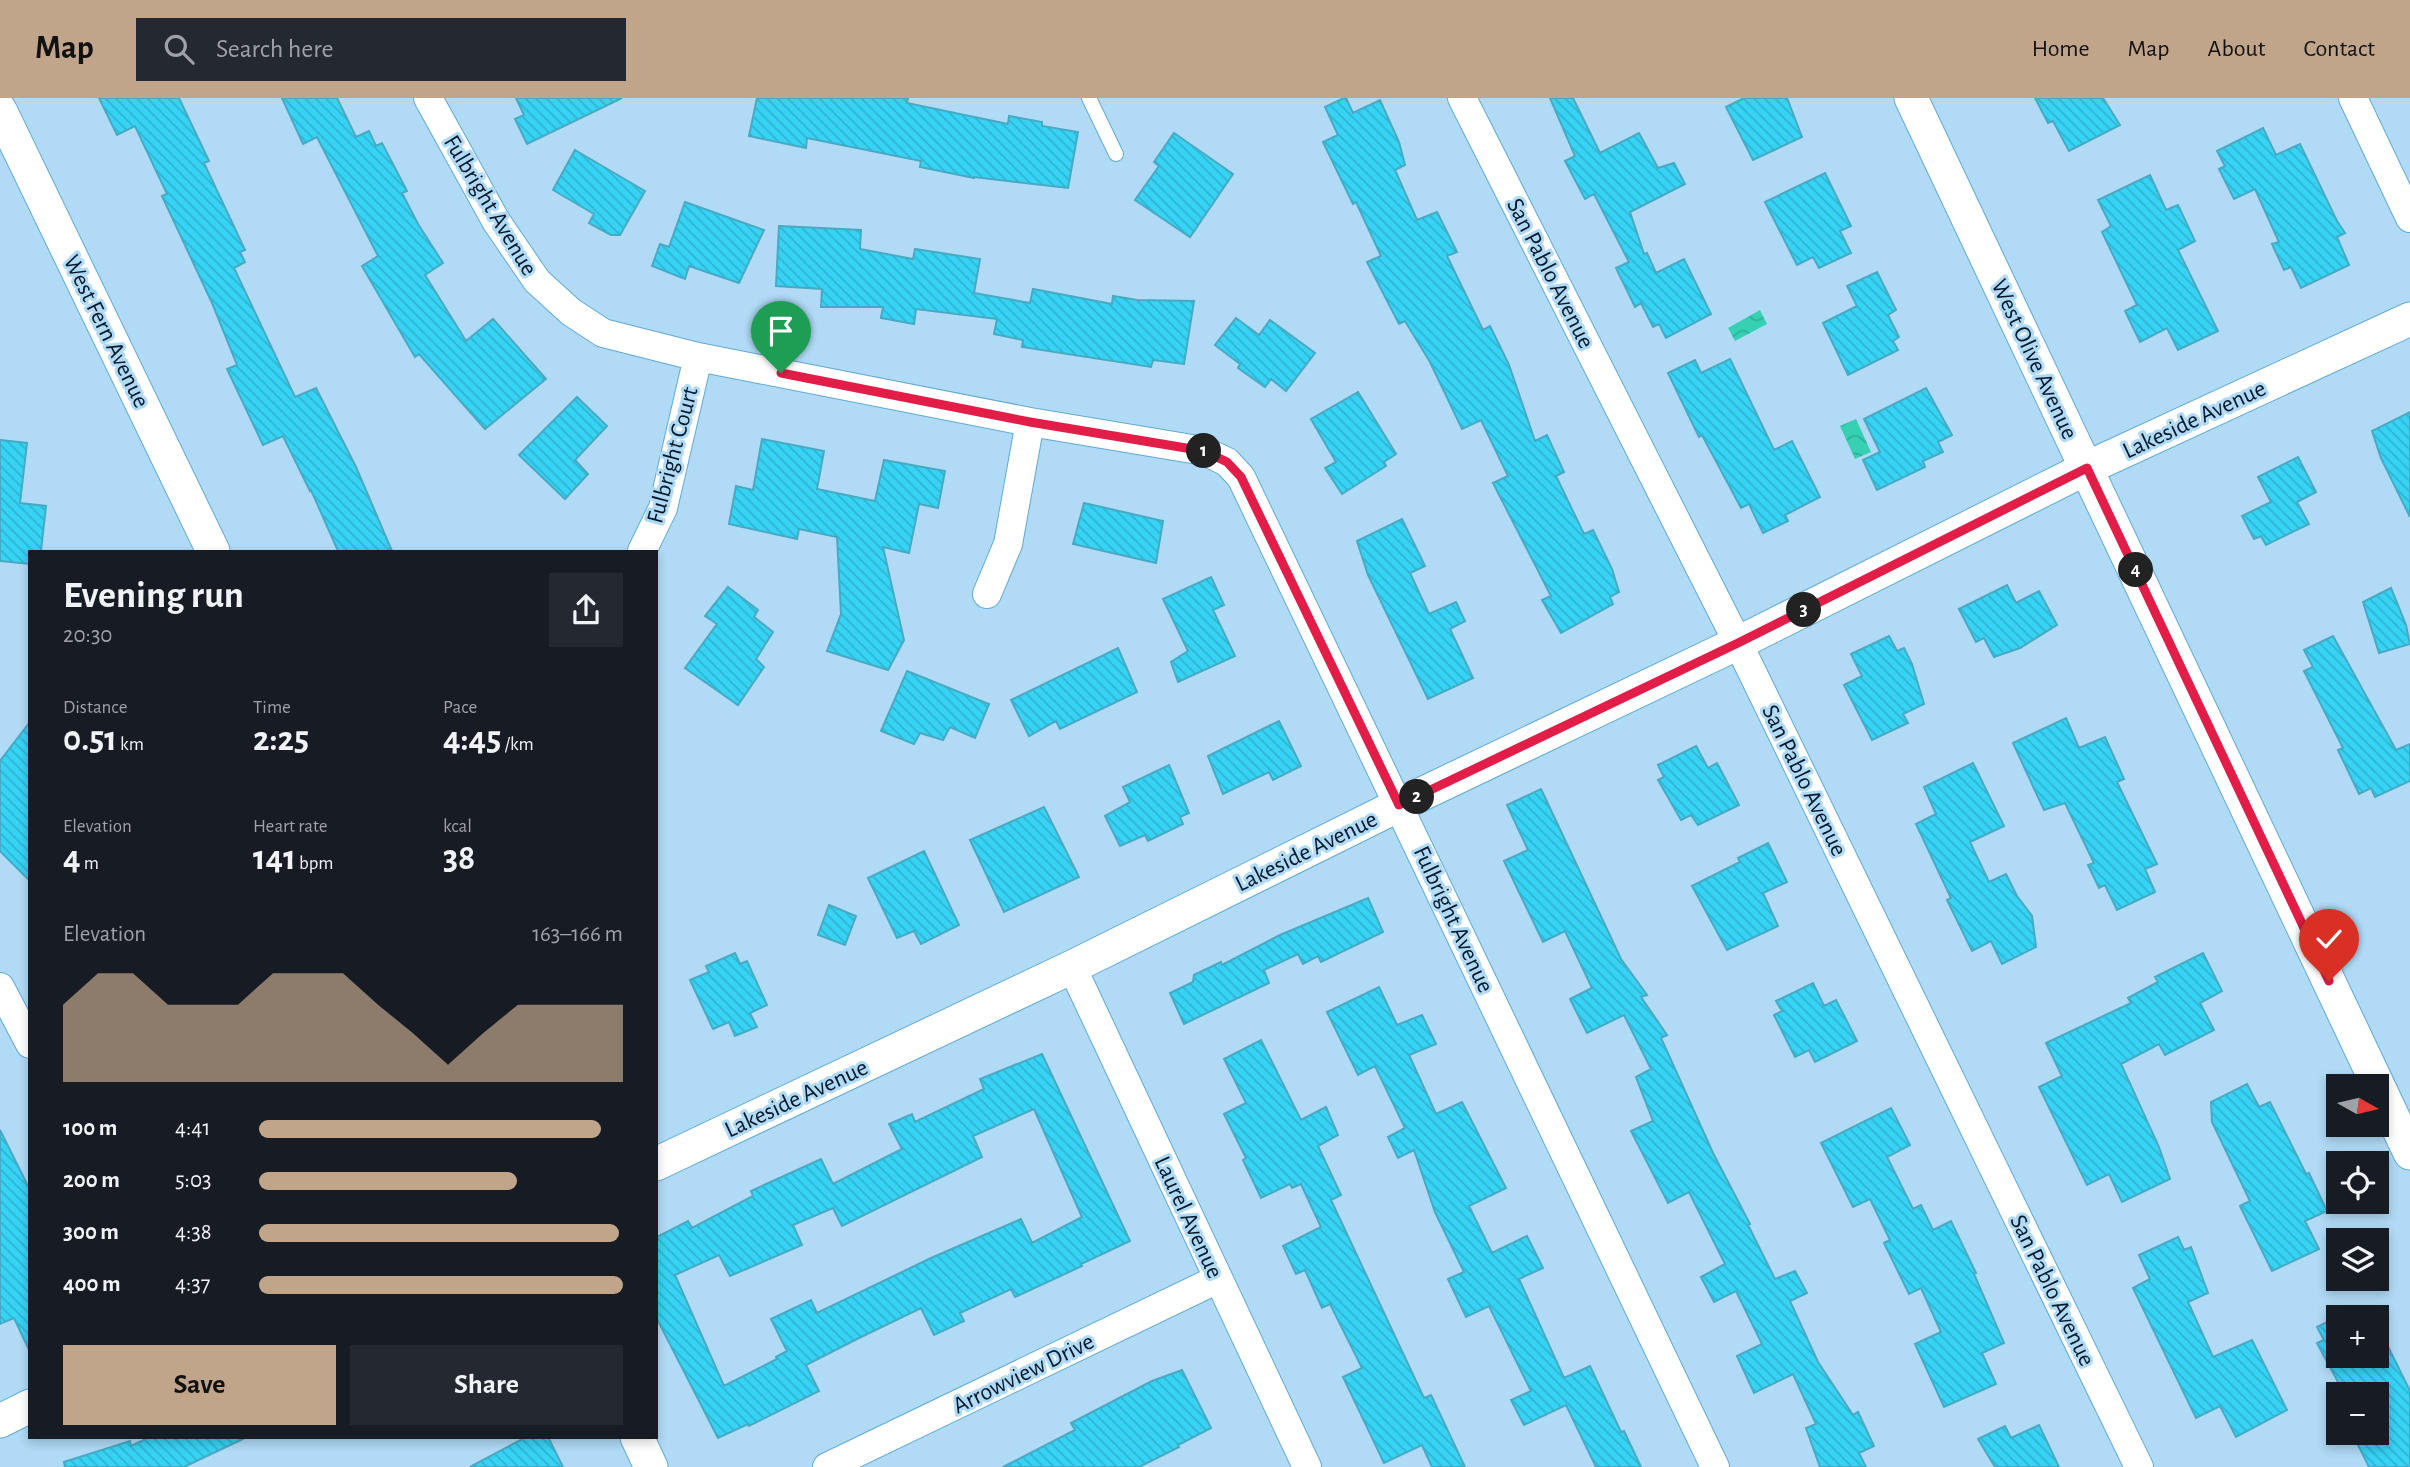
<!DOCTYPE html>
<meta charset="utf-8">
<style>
:root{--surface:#171b24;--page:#242831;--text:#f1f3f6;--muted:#9ea1a6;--accent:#c0a58b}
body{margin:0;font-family:"Alegreya Sans",sans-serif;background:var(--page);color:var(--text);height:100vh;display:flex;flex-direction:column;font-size:26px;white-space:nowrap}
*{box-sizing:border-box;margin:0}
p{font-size:23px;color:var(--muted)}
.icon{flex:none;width:38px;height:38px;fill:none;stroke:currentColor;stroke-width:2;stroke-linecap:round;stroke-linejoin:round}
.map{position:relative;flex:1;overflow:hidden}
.side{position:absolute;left:28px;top:452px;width:630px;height:889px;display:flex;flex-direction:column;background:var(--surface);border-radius:0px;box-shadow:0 4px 10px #0003}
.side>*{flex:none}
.needle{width:46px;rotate:98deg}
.controls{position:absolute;left:2326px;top:976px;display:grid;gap:14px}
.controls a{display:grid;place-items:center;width:63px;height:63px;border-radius:0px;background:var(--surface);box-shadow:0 4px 10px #0003;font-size:35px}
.pin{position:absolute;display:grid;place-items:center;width:60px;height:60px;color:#fff;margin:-72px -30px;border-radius:50% 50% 50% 0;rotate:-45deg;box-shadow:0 0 7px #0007}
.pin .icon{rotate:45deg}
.km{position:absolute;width:35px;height:35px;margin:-18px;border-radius:50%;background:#222;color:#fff;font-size:19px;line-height:35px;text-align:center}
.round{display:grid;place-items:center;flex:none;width:74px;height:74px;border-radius:0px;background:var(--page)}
.summary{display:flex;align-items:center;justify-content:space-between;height:119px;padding:0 35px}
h1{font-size:38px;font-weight:700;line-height:52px}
.figures{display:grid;grid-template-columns:repeat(3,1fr);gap:10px;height:119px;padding:7px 35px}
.figures div{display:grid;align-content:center}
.figures b{font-size:35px;font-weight:700}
.figures small{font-size:19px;font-weight:400}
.figures p{font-size:19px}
.chart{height:196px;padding:14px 35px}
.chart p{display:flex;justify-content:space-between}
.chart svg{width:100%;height:126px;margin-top:7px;fill:var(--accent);opacity:.7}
.button{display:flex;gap:14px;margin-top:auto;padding:14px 35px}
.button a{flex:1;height:80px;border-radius:0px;background:var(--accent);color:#111;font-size:28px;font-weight:700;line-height:80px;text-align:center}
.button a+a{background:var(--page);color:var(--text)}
ul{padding:0 35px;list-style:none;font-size:23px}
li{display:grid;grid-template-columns:112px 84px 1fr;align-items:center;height:52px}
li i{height:18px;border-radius:9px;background:var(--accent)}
header{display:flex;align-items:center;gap:42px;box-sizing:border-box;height:98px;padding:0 35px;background:var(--accent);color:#111}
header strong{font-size:33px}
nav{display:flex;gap:38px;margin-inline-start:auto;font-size:24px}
.search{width:490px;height:63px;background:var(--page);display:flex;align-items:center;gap:18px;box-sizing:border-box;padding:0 24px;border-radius:0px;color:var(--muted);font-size:26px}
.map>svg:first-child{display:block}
.water{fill:url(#water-waves)}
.building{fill:url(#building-back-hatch);stroke:#47aac2;stroke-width:2;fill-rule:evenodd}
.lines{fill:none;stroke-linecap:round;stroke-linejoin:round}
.service-casing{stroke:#61aad6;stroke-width:16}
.minor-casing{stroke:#61aad6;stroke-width:30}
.tertiary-casing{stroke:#61aad6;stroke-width:35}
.service{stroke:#fff;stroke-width:14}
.minor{stroke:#fff;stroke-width:28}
.tertiary{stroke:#fff;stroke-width:33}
.route-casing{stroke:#fff;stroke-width:14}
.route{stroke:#e11d48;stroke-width:9}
.labels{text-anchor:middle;stroke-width:6;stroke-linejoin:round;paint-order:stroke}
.street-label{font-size:24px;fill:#001829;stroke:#b0daf6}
</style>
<header>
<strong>Map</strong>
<div class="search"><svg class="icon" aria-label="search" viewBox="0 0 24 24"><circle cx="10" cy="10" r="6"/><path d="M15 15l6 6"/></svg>Search here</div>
<nav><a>Home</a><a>Map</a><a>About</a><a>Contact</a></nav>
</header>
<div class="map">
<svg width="2410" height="1369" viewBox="0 0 2410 1369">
<defs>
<pattern id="water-waves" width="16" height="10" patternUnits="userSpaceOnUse" patternTransform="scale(1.75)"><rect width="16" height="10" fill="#36d0b3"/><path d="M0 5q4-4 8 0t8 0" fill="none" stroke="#2eb29a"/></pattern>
<pattern id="building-back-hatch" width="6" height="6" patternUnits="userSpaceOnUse" patternTransform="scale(1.75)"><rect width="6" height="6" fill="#37d3f5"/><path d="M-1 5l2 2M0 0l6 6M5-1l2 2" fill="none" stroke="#2fb4d2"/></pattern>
</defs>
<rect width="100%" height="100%" fill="#b0daf6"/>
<path class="water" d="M 1760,212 L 1767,226 L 1735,243 L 1728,230 Z
M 1856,321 L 1871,354 L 1855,361 L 1840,328 Z"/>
<path class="building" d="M 99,0 L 179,0 L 209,63 L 204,65 L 245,152 L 240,154 L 245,164 L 234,170 L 295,299 L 316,290 L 356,369 L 392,453 L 338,453 L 311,392 L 310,393 L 283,338 L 263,347 L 227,271 L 237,267 L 212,205 L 162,98 L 167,96 L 135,28 L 117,37 Z
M 282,0 L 337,0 L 356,39 L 369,33 L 376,48 L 382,45 L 407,93 L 402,95 L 418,126 L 443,165 L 425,177 L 466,243 L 493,221 L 546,281 L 485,331 L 419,256 L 415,259 L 362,168 L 378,158 L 317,39 L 303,46 Z
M 516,0 L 622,0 L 527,46 L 515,21 L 524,17 Z
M 757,0 L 908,0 L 907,5 L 1008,26 L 1009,18 L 1042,24 L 1042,28 L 1078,34 L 1068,90 L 974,79 L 974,80 L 920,69 L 921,63 L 807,40 L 806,50 L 749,38 Z
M 1344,0 L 1346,0 L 1353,15 L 1380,2 L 1399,44 L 1405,67 L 1395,72 L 1417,122 L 1437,114 L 1457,154 L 1447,158 L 1483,232 L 1490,228 L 1509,267 L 1535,343 L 1547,337 L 1564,374 L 1556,378 L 1584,436 L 1593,432 L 1612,471 L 1619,494 L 1610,499 L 1613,506 L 1561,535 L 1542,502 L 1551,498 L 1493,385 L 1508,378 L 1481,322 L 1462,331 L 1430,264 L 1405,223 L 1399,226 L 1367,164 L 1381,158 L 1356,104 L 1353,106 L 1323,44 L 1338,37 L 1325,9 Z
M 1550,0 L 1573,0 L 1600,55 L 1639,35 L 1658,70 L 1674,65 L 1685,86 L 1630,114 L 1644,156 L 1647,155 L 1656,175 L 1684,161 L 1711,216 L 1666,240 L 1659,226 L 1653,229 L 1641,205 L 1635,209 L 1616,170 L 1629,164 L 1594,96 L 1585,101 L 1565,63 L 1575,58 Z
M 1744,0 L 1787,0 L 1802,39 L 1753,62 L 1726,9 Z
M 2035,0 L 2103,0 L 2120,27 L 2069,53 L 2053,23 L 2048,25 Z
M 2263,30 L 2276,57 L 2300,46 L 2337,123 L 2345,135 L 2337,139 L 2349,167 L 2301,190 L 2291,169 L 2284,172 L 2272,146 L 2279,144 L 2255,91 L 2234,101 L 2219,71 L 2225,68 L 2217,53 Z
M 1174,35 L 1233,76 L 1190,139 L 1135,102 L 1159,68 L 1154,64 Z
M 575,52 L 645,93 L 620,137 L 611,137 L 589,125 L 594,116 L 553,92 Z
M 1825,75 L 1851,128 L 1840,133 L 1851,155 L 1819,170 L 1813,159 L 1797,167 L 1765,104 Z
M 2150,77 L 2166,112 L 2178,107 L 2195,143 L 2178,152 L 2218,233 L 2178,252 L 2167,230 L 2140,244 L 2125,213 L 2137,207 L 2102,134 L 2111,128 L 2098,102 Z
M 685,104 L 764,132 L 739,185 L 689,168 L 685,181 L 652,168 L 660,146 L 669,149 Z
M 779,128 L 861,132 L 860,151 L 913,161 L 915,151 L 980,161 L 974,195 L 1030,205 L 1033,191 L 1112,206 L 1113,198 L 1137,202 L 1194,203 L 1184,266 L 1153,262 L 1151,269 L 1022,249 L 1023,242 L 994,236 L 997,221 L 916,211 L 914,226 L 881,220 L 883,209 L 821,209 L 822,191 L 776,188 Z
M 1877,174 L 1896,212 L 1888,217 L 1899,239 L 1893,243 L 1898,252 L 1848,277 L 1823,225 L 1857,208 L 1847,188 Z
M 1236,220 L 1259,237 L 1270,222 L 1315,255 L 1286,293 L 1271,281 L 1265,289 L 1238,270 L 1240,266 L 1215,247 Z
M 1730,261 L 1774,352 L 1792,343 L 1820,399 L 1785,417 L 1788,423 L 1763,435 L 1749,406 L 1741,410 L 1702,337 L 1699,339 L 1668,275 L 1695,262 L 1701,275 Z
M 1926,290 L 1952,337 L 1938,344 L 1943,354 L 1923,363 L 1925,369 L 1877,392 L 1863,362 L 1880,354 L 1864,321 Z
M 1358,294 L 1396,356 L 1384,364 L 1386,368 L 1342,396 L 1325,370 L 1336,364 L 1311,321 Z
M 577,299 L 607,328 L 575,362 L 588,376 L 565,401 L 519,357 Z
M 2410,314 L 2410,419 L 2381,360 L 2372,333 Z
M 762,341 L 824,353 L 817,391 L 875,403 L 884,362 L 945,373 L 938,410 L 919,406 L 909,455 L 883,449 L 904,542 L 888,572 L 827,553 L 841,516 L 837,439 L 799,431 L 797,441 L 729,426 L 736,388 L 753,392 Z
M 0,342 L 27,345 L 20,405 L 46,408 L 41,453 L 30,453 L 30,466 L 0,463 Z
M 2298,359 L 2316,394 L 2297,404 L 2309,426 L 2266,447 L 2261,438 L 2254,441 L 2242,418 L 2271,404 L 2258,379 Z
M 1084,405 L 1163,423 L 1156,465 L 1073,446 Z
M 1402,421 L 1425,468 L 1410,475 L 1429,516 L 1456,504 L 1465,523 L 1450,531 L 1473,580 L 1428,601 L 1368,477 L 1357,443 Z
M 1211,479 L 1224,507 L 1213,512 L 1235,558 L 1178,584 L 1171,564 L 1188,553 L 1163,501 Z
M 2007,487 L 2016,505 L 2039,493 L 2057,527 L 2020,550 L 1994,559 L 1984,540 L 1976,544 L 1959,511 Z
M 728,489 L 758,512 L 754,519 L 773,534 L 756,561 L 764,569 L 738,607 L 685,570 L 717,526 L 705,518 Z
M 2391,490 L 2406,527 L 2410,546 L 2379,555 L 2363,504 Z
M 1889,538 L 1897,553 L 1904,550 L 1912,566 L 1924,606 L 1903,616 L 1908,625 L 1872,642 L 1844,587 L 1862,578 L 1851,556 Z
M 2333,538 L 2396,652 L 2410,646 L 2410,683 L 2375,699 L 2371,690 L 2359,696 L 2338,652 L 2343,650 L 2304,573 L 2313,569 L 2304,552 Z
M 1118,550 L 1137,594 L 1060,631 L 1056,623 L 1029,638 L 1011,602 Z
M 907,573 L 989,606 L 975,640 L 950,629 L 943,642 L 920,635 L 914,646 L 881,633 Z
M 2066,620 L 2079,650 L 2105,639 L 2124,681 L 2117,684 L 2157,766 L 2145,771 L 2155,794 L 2117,812 L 2105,787 L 2099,790 L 2088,767 L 2094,765 L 2065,705 L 2044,712 L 2013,645 Z
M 1279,623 L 1301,668 L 1273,682 L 1269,674 L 1223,696 L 1208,658 Z
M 30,624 L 30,783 L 0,753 L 0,663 Z
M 1696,648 L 1708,670 L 1717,665 L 1739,707 L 1698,727 L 1691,717 L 1681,722 L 1658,682 L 1664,679 L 1658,667 Z
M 1973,665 L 2004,728 L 1970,744 L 1989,784 L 2006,776 L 2017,798 L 2032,818 L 2036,849 L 2002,866 L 1991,843 L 1972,853 L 1947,802 L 1951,800 L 1916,726 L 1936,716 L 1924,689 Z
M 1169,667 L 1189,715 L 1180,719 L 1183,726 L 1148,743 L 1145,737 L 1120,748 L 1105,718 L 1130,704 L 1123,689 Z
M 1541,691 L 1621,861 L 1647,897 L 1641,899 L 1667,937 L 1661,940 L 1713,1055 L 1750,1126 L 1748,1127 L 1775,1181 L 1795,1173 L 1807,1195 L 1790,1203 L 1818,1264 L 1853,1317 L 1858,1314 L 1874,1348 L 1859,1355 L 1866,1369 L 1820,1369 L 1806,1330 L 1816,1326 L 1793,1276 L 1754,1295 L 1737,1258 L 1762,1246 L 1736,1193 L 1714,1204 L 1701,1179 L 1725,1166 L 1689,1094 L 1668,1105 L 1631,1033 L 1653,1023 L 1636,979 L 1651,971 L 1624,917 L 1587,935 L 1570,901 L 1592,890 L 1565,833 L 1543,844 L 1504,763 L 1528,752 L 1507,707 Z
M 1044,709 L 1079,779 L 1004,814 L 970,742 Z
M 1768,745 L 1787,784 L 1763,795 L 1778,828 L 1727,852 L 1692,788 L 1740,764 L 1738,760 Z
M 924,753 L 959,827 L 921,846 L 914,833 L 897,840 L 868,780 Z
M 1368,800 L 1383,834 L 1321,864 L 1318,858 L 1303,866 L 1298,856 L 1264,872 L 1269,885 L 1184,926 L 1170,895 L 1193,884 L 1194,877 L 1221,864 L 1222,867 L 1280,837 Z
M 829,807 L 856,818 L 845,847 L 818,837 Z
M 735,855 L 740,866 L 747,863 L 767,907 L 750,915 L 757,929 L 735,938 L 729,924 L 713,931 L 690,882 L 709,874 L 706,868 Z
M 2203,855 L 2222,893 L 2200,905 L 2214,932 L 2165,957 L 2159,946 L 2121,966 L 2159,1049 L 2170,1081 L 2122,1104 L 2109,1076 L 2087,1087 L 2039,989 L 2062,978 L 2046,945 L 2131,905 L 2128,900 L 2158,884 L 2155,879 Z
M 1813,885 L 1824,908 L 1836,902 L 1857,943 L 1815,964 L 1809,952 L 1795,959 L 1774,917 L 1782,913 L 1776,903 Z
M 1379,889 L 1397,927 L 1422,917 L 1436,946 L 1409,957 L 1436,1016 L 1462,1004 L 1506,1090 L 1469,1108 L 1492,1155 L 1527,1138 L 1543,1170 L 1519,1181 L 1564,1280 L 1590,1268 L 1621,1334 L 1624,1333 L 1641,1369 L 1596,1369 L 1566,1307 L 1524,1327 L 1511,1302 L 1531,1293 L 1489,1208 L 1466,1219 L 1448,1181 L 1464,1174 L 1435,1114 L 1414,1052 L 1398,1060 L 1388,1039 L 1405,1030 L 1375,968 L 1358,977 L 1327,914 Z
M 1261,942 L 1301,1022 L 1326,1009 L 1338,1037 L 1318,1048 L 1341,1097 L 1331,1102 L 1424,1300 L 1431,1297 L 1465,1369 L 1432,1369 L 1422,1347 L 1384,1365 L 1343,1279 L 1362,1270 L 1330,1206 L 1322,1210 L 1305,1172 L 1296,1176 L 1283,1148 L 1321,1129 L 1306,1097 L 1301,1086 L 1292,1090 L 1290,1086 L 1261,1100 L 1243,1062 L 1246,1060 L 1224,1016 L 1246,1005 L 1224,961 Z
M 1042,956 L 1130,1143 L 1081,1166 L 1082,1168 L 1015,1199 L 1011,1191 L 960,1215 L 964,1223 L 934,1237 L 921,1210 L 857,1241 L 806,1267 L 819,1293 L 749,1328 L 748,1326 L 718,1340 L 656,1219 L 656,1137 L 657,1139 L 688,1123 L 692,1130 L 753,1098 L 751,1093 L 821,1061 L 833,1086 L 902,1051 L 889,1026 L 912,1016 L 915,1024 L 984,991 L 980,981 ZM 1034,1011 L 1082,1119 L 1032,1145 L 1021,1121 L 931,1160 L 817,1215 L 811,1202 L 771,1221 L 787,1253 L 776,1259 L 777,1261 L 724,1288 L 675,1177 L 719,1157 L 730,1178 L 802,1147 L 793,1127 L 833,1110 L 842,1128 L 982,1059 L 973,1038 Z
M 2247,986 L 2259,1009 L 2270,1004 L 2306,1076 L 2309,1075 L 2327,1113 L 2305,1123 L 2319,1151 L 2272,1173 L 2240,1108 L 2250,1103 L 2212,1024 L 2211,1004 Z
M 1891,1010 L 1910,1047 L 1887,1059 L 1913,1111 L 1921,1107 L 1933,1132 L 1951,1123 L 1976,1175 L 1974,1176 L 2004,1245 L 1982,1255 L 1996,1286 L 1944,1309 L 1915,1246 L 1941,1234 L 1921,1190 L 1909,1196 L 1884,1145 L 1890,1142 L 1870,1101 L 1853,1109 L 1821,1045 Z
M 0,1032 L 30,1092 L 30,1254 L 14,1220 L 0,1226 Z
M 2178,1139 L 2184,1152 L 2191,1149 L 2208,1195 L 2188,1204 L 2213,1259 L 2252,1242 L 2287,1312 L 2236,1339 L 2220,1308 L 2196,1320 L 2133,1190 L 2150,1181 L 2139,1157 Z
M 2355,1210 L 2360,1220 L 2338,1220 L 2338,1258 L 2376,1258 L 2377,1226 L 2410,1293 L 2410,1369 L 2369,1369 L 2355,1341 L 2367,1335 L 2376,1335 L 2376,1297 L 2345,1297 L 2317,1245 L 2324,1242 L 2317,1229 Z
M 1182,1272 L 1211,1330 L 1178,1347 L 1179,1349 L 1139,1369 L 1003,1369 L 1075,1332 L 1071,1325 L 1152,1283 Z
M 2039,1327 L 2059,1369 L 1995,1369 L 1978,1341 L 2005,1328 L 2011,1340 Z
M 150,1339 L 247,1339 L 184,1369 L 65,1369 L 64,1364 L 130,1343 L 131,1348 Z
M 526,1339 L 548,1339 L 563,1369 L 470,1369 Z"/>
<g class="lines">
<defs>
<path id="service" d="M 1089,0 L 1116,56"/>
<path id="minor" d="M 428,0 L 496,123 L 537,183 L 571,214 L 603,235 L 698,259 L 1030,324 L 1204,353 L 1227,364 L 1241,379 L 1715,1369
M 1462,0 L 1738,545 L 2139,1369
M 2353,0 L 2410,120
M 642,453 L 663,410 L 698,259
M 987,496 L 1008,446 L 1030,324
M 1072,869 L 1307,1369
M 0,889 L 30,946
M 827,1369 L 1218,1181"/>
<path id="tertiary" d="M 1911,0 L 2410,1055
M 0,12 L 213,453
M 656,1066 L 1072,869 L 1399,707 L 1738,545 L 2087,370 L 2410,221
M 0,1323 L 30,1308
M 637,1339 L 651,1369"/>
</defs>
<use href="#service" class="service-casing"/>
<use href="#minor" class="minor-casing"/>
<use href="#tertiary" class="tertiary-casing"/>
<use href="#service" class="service"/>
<use href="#minor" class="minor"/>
<use href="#tertiary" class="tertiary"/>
</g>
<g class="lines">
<defs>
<path id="route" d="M 781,275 L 1030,324 L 1204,353 L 1227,364 L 1241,379 L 1399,707 L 1738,545 L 2087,370 L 2329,883"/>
</defs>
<use href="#route" class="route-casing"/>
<use href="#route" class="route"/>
</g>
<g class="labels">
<g class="street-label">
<text transform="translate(491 107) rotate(59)" y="8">Fulbright Avenue</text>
<text transform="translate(1551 175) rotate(63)" y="8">San Pablo Avenue</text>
<text transform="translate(107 233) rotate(64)" y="8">West Fern Avenue</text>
<text transform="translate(2035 261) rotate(65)" y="8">West Olive Avenue</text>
<text transform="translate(2194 321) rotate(-25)" y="8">Lakeside Avenue</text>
<text transform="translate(672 357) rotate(-75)" y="8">Fulbright Court</text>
<text transform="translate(1805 682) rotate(64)" y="8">San Pablo Avenue</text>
<text transform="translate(1306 753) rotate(-26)" y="8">Lakeside Avenue</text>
<text transform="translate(1454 821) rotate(65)" y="8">Fulbright Avenue</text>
<text transform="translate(796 1000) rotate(-25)" y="8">Lakeside Avenue</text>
<text transform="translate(1189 1119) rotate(65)" y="8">Laurel Avenue</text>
<text transform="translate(2053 1192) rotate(64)" y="8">San Pablo Avenue</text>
<text transform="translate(1023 1275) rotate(-26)" y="8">Arrowview Drive</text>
</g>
</g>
</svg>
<div class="controls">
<a><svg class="needle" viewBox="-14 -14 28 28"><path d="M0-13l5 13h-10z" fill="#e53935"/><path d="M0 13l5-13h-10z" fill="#9ea1a6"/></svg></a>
<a><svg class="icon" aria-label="locate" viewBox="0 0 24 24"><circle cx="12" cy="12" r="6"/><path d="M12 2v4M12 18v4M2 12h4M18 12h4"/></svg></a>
<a><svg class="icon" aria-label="layers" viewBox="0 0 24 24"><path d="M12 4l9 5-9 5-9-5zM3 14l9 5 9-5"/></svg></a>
<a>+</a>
<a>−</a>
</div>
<div class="pin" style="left:781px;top:275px;background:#1e9e55"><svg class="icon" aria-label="arrive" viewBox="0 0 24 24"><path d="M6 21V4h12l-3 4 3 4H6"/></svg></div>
<div class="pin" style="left:2329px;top:883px;background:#d93025"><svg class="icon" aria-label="check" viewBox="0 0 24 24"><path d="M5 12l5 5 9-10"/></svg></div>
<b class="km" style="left:1204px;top:353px">1</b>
<b class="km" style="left:1417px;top:699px">2</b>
<b class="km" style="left:1804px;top:512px">3</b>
<b class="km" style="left:2136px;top:472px">4</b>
<section class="side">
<div class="summary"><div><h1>Evening run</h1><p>20:30</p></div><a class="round"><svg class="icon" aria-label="share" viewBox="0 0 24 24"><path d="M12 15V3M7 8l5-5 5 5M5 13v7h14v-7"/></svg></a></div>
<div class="figures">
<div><p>Distance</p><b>0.51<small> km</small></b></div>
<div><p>Time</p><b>2:25</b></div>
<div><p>Pace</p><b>4:45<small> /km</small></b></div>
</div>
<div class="figures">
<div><p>Elevation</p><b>4<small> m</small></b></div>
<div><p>Heart rate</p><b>141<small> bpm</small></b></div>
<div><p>kcal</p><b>38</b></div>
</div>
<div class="chart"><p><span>Elevation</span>163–166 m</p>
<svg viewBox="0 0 160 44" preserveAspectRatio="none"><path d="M0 44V17L10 6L20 6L30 17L40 17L50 17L60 6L70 6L80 6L90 17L100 27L110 38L120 27L130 17L140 17L150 17L160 17V44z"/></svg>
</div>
<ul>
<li><b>100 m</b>4:41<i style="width:94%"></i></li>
<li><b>200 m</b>5:03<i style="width:71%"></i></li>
<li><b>300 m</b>4:38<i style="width:99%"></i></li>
<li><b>400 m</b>4:37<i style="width:100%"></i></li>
</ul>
<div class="button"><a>Save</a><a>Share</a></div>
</section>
</div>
